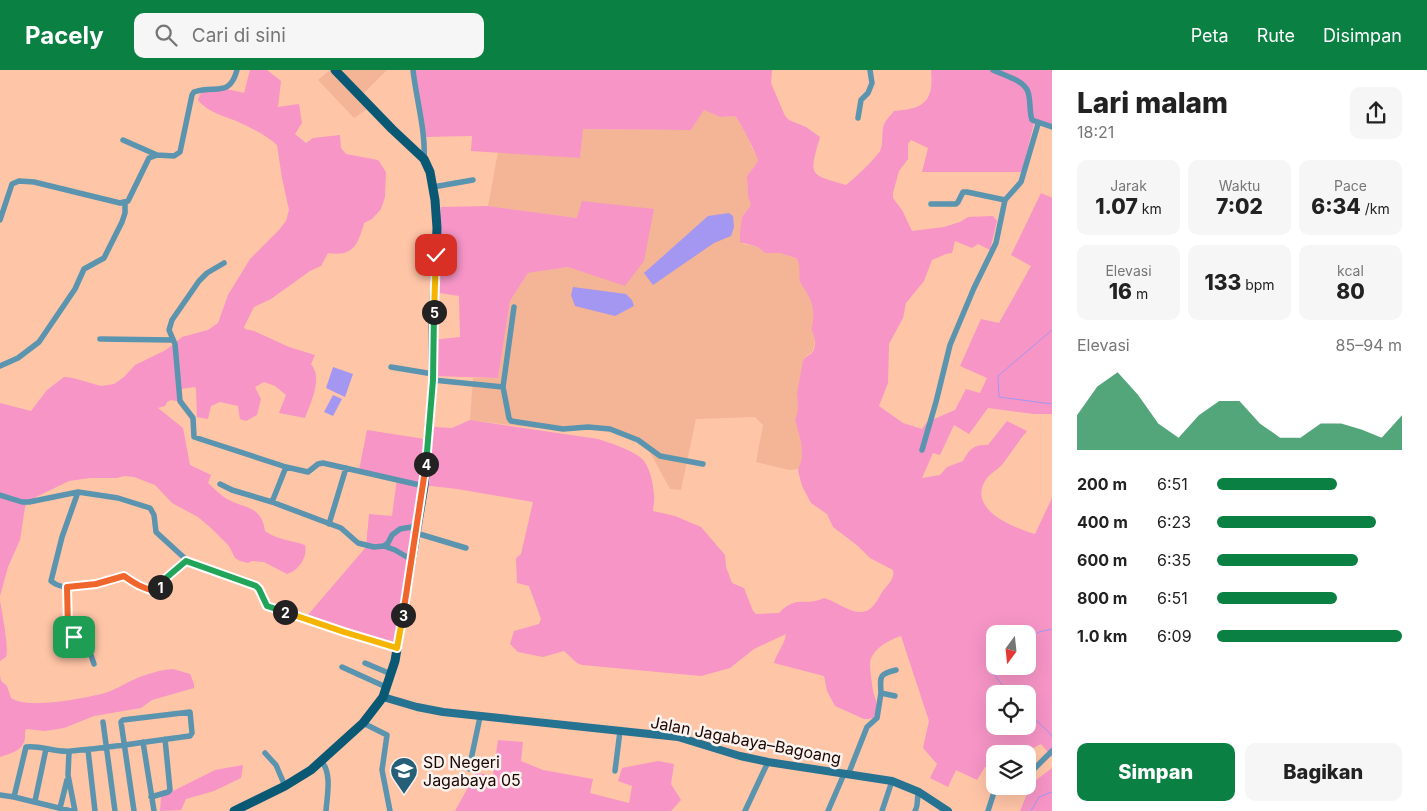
<!DOCTYPE html>
<html lang="id">
<meta charset="utf-8">
<style>
:root{--surface:#fff;--page:#f6f6f6;--text:#222;--muted:#767676;--accent:#0b8043}
body{margin:0;font-family:Inter,sans-serif;background:var(--page);color:var(--text);height:100vh;display:flex;flex-direction:column;font-size:19px;white-space:nowrap}
*{box-sizing:border-box;margin:0}
p{font-size:16px;color:var(--muted)}
.icon{flex:none;width:28px;height:28px;fill:none;stroke:currentColor;stroke-width:2;stroke-linecap:round;stroke-linejoin:round}
.map{position:relative;flex:1;overflow:hidden}
.panel{display:flex;flex-direction:column;background:var(--surface);width:375px}
.panel>*{flex:none}
.needle{width:32px;rotate:195deg}
.controls{position:absolute;left:986px;top:555px;display:grid;gap:10px}
.controls a{display:grid;place-items:center;width:50px;height:50px;border-radius:10px;background:var(--surface);box-shadow:0 5px 20px #0002;font-size:25px}
.pin{position:absolute;display:grid;place-items:center;width:42px;height:42px;color:#fff;margin:-21px;border-radius:10px;box-shadow:0 2px 8px #0006}
.km{position:absolute;width:25px;height:25px;margin:-12px;border-radius:50%;background:#222;color:#fff;font-size:14px;line-height:25px;text-align:center}
.round{display:grid;place-items:center;flex:none;width:52px;height:52px;border-radius:10px;background:var(--page)}
.overview{display:flex;align-items:center;justify-content:space-between;height:85px;padding:0 25px}
h1{font-size:28px;font-weight:800;line-height:38px}
.metrics{display:grid;grid-template-columns:repeat(3,1fr);gap:8px;height:85px;padding:5px 25px}
.metrics div{display:grid;align-content:center;border-radius:10px;background:var(--page);text-align:center}
.metrics b{font-size:21px;font-weight:800}
.metrics small{font-size:14px;font-weight:400}
.metrics p{font-size:14px}
.chart{height:140px;padding:10px 25px}
.chart p{display:flex;justify-content:space-between}
.chart svg{width:100%;height:90px;margin-top:5px;fill:var(--accent);opacity:.7}
.primary-button{display:flex;gap:10px;margin-top:auto;padding:10px 25px}
.primary-button a{flex:1;height:58px;border-radius:10px;background:var(--accent);color:#fff;font-size:20px;font-weight:800;line-height:58px;text-align:center}
.primary-button a+a{background:var(--page);color:var(--text)}
ul{padding:0 25px;list-style:none;font-size:16px}
li{display:grid;grid-template-columns:80px 60px 1fr;align-items:center;height:38px}
li i{height:12px;border-radius:6px;background:var(--accent)}
header{display:flex;align-items:center;gap:30px;box-sizing:border-box;height:70px;padding:0 25px;background:var(--accent);color:#fff}
header strong{font-size:24px}
nav{display:flex;gap:28px;margin-inline-start:auto;font-size:18px}
.search{width:350px;height:45px;background:var(--page);display:flex;align-items:center;gap:12px;box-sizing:border-box;padding:0 18px;border-radius:10px;color:var(--muted);font-size:19px}
main{display:flex;flex:1;min-height:0}
.map>svg:first-child{display:block}
.built{fill:#f3b595}
.green{fill:#f695c6;fill-rule:evenodd}
.water{fill:#a397f1}
.lines{fill:none;stroke-linecap:round;stroke-linejoin:round}
.stream{stroke:#a397f1;stroke-width:1}
.street{stroke:#5a94af;stroke-width:5.5}
.secondary{stroke:#257291;stroke-width:8}
.primary{stroke:#095874;stroke-width:9}
.split-1-casing{stroke:#fff;stroke-width:10}
.split-2-casing{stroke:#fff;stroke-width:10}
.split-3-casing{stroke:#fff;stroke-width:10}
.split-4-casing{stroke:#fff;stroke-width:10}
.split-5-casing{stroke:#fff;stroke-width:10}
.split-6-casing{stroke:#fff;stroke-width:10}
.split-1{stroke:#f0652b;stroke-width:6}
.split-2{stroke:#22a559;stroke-width:6}
.split-3{stroke:#f5b400;stroke-width:6}
.split-4{stroke:#f0652b;stroke-width:6}
.split-5{stroke:#22a559;stroke-width:6}
.split-6{stroke:#f5b400;stroke-width:6}
.labels{text-anchor:middle;stroke-width:5;stroke-linejoin:round;paint-order:stroke}
.street-label{font-size:16px;fill:#1d0600;stroke:#faf3ef}
.poi-label{font-size:16px;fill:#1d0600;stroke:#faf3ef;text-anchor:start}
</style>
<header>
<strong>Pacely</strong>
<div class="search"><svg class="icon" aria-label="search" viewBox="0 0 24 24"><circle cx="10" cy="10" r="6"/><path d="M15 15l6 6"/></svg>Cari di sini</div>
<nav><a>Peta</a><a>Rute</a><a>Disimpan</a></nav>
</header>
<main>
<div class="map">
<svg width="1052" height="741" viewBox="0 0 1052 741">
<rect width="100%" height="100%" fill="#ffc5a7"/>
<path class="built" d="M 330,0 L 387,0 L 360,27 L 370,37 L 354,48 L 318,10 Z
M 704,40 L 720,47 L 734,46 L 736,47 L 748,66 L 751,76 L 756,85 L 758,90 L 756,94 L 747,106 L 748,125 L 751,135 L 742,147 L 743,174 L 758,177 L 765,183 L 780,183 L 796,188 L 800,195 L 800,212 L 809,226 L 814,241 L 814,249 L 811,259 L 815,265 L 814,276 L 812,282 L 806,286 L 797,323 L 798,341 L 795,350 L 801,372 L 802,387 L 799,399 L 789,400 L 756,392 L 763,355 L 755,347 L 696,349 L 681,420 L 670,419 L 646,375 L 600,356 L 534,358 L 470,350 L 473,308 L 498,308 L 510,231 L 528,203 L 568,197 L 625,215 L 577,148 L 488,136 L 498,82 L 580,88 L 583,59 L 691,60 Z"/>
<path class="green" d="M 250,0 L 267,0 L 281,11 L 278,37 L 299,34 L 302,53 L 295,64 L 306,73 L 313,68 L 340,65 L 341,78 L 346,84 L 378,90 L 386,102 L 385,127 L 381,139 L 372,149 L 364,153 C 358,174 354,187 328,183 L 321,196 L 310,201 L 271,229 L 254,237 L 244,257 L 245,259 L 254,261 L 289,277 L 315,285 L 311,294 C 323,308 311,332 305,348 L 279,343 L 286,325 L 275,316 L 264,312 L 255,317 L 261,329 L 257,345 L 246,351 L 240,349 L 238,336 L 220,332 L 211,336 L 208,349 L 197,347 L 196,318 L 194,317 L 181,319 L 181,332 L 171,330 L 167,332 L 165,336 L 158,338 L 183,358 L 190,395 L 211,405 L 208,413 C 214,418 220,425 227,429 C 245,439 261,435 265,461 C 277,470 291,470 305,475 C 308,486 299,501 287,504 L 264,492 L 252,491 L 248,493 L 240,491 L 235,488 L 229,476 L 211,458 L 198,447 L 172,433 L 155,415 L 134,407 L 124,406 L 117,408 L 90,408 L 69,411 L 38,426 L 28,432 L 25,437 L 20,470 L 8,497 L 0,526 L 0,333 L 31,341 L 47,320 L 64,307 L 73,308 L 101,316 L 114,314 L 124,307 L 135,295 L 166,280 L 182,267 L 208,260 L 218,253 L 228,225 L 250,189 L 279,160 L 286,151 L 289,140 L 282,108 L 277,75 C 268,67 257,61 247,56 C 231,47 210,45 198,30 L 201,23 C 215,17 230,19 244,23 Z
M 412,0 L 772,0 L 771,13 L 785,46 L 789,50 L 806,57 L 820,67 C 809,106 808,104 846,115 C 854,109 874,90 880,81 C 884,73 881,62 884,54 C 886,50 891,45 894,41 C 924,39 934,32 931,0 L 1052,0 L 1052,57 L 1034,53 L 1022,102 L 922,102 L 928,78 L 911,70 L 908,74 L 908,89 L 899,101 L 893,123 L 893,128 L 902,140 L 912,161 L 944,157 L 960,152 L 968,147 L 993,146 L 997,151 L 990,180 L 978,174 L 972,178 L 955,171 L 952,183 L 946,184 L 932,190 L 924,211 L 906,233 L 903,248 L 889,274 L 888,313 L 879,336 L 903,353 L 922,359 L 927,352 L 955,340 L 966,319 L 980,323 L 987,308 L 960,296 L 981,249 L 999,253 L 1031,196 L 1011,185 L 1041,123 L 1052,128 L 1052,344 L 1034,344 L 988,338 L 969,364 L 954,355 L 940,385 L 933,383 L 922,408 L 940,405 L 947,397 L 963,391 C 969,379 974,374 988,375 L 1007,351 L 1027,361 C 1018,372 1010,384 1002,395 C 997,400 989,404 985,411 C 968,440 1014,458 1035,464 L 1052,428 L 1052,687 L 1041,674 L 1033,678 L 1027,684 L 995,684 L 995,697 L 985,697 L 977,710 L 956,700 L 948,717 L 930,708 L 937,694 L 923,678 L 929,651 L 901,566 C 890,569 871,580 870,593 C 870,600 872,614 873,621 C 876,631 879,637 876,647 L 869,649 L 864,649 L 835,636 L 827,621 L 824,606 L 774,593 C 777,582 785,574 786,564 L 754,579 L 730,598 L 701,606 L 582,595 L 577,593 L 564,581 L 543,587 L 518,582 L 510,574 L 514,561 L 539,554 L 541,549 L 529,516 L 517,513 L 516,488 L 521,484 L 533,432 L 457,419 L 423,415 L 398,577 L 315,552 L 307,546 L 366,477 L 369,444 L 392,446 L 397,409 L 359,400 L 367,360 L 431,370 L 434,357 L 452,358 L 470,350 L 598,369 C 610,373 636,381 644,391 C 651,401 653,414 654,425 C 655,431 653,436 653,441 L 675,446 L 701,457 L 725,485 L 726,497 L 732,513 L 744,518 L 753,541 L 756,544 L 779,543 C 797,524 805,537 824,528 C 840,532 859,552 873,536 C 877,532 879,527 882,522 C 887,515 895,510 893,500 L 870,488 L 858,476 L 833,457 L 827,444 L 811,433 L 802,416 L 798,401 L 802,387 L 801,372 L 795,350 L 798,340 L 797,323 L 803,291 C 806,286 808,286 812,283 C 817,276 815,265 811,259 C 815,247 814,236 808,225 C 806,220 801,216 800,211 C 798,203 802,196 796,188 L 780,183 L 765,183 L 758,177 L 740,172 L 740,163 L 742,147 L 751,135 L 748,126 L 747,106 L 756,94 L 758,90 C 754,79 743,57 736,47 L 734,46 L 720,47 L 704,40 L 691,60 L 583,59 L 580,88 L 471,81 L 472,66 L 424,67 ZM 995,564 L 1028,564 L 1028,596 L 995,596 ZM 995,624 L 1028,624 L 1028,656 L 995,656 Z
M 582,131 L 654,139 L 644,191 L 625,216 L 568,197 L 528,203 L 510,231 L 498,308 L 432,306 L 431,270 L 460,267 L 459,226 L 433,222 L 441,137 L 488,136 L 577,148 Z
M 0,531 C 2,543 9,577 6,587 L 0,591 Z
M 173,599 L 190,604 L 194,614 L 194,618 L 152,630 L 141,638 L 94,646 L 64,658 L 45,661 L 26,659 C 24,664 26,666 24,672 C 21,681 9,684 0,687 L 0,605 L 1,611 L 7,616 L 11,628 C 28,640 85,628 105,623 C 115,620 124,614 133,610 C 146,604 160,600 173,599 Z
M 498,670 L 523,672 L 521,691 L 543,700 L 593,709 L 590,723 L 629,733 L 632,716 L 618,711 L 622,698 L 658,691 L 674,694 L 671,714 L 681,730 L 671,741 L 455,741 L 476,703 L 493,705 Z
M 243,695 L 241,708 L 214,721 L 186,729 L 181,740 L 160,741 L 161,727 L 215,700 Z
M 1052,698 L 1052,741 L 1020,741 L 1031,714 Z"/>
<path class="water" d="M 729,143 L 733,146 L 734,157 L 731,166 L 714,173 L 653,215 L 644,203 L 708,146 Z
M 573,217 L 626,224 L 632,230 L 634,236 L 615,246 L 575,236 L 571,225 Z
M 333,297 L 353,304 L 345,327 L 326,318 Z
M 333,325 L 342,329 L 333,346 L 324,342 Z"/>
<g class="lines">
<path class="stream" d="M 1052,260 L 998,306 L 999,327 L 1052,334
M 1028,569 L 1039,562 L 1052,559
M 1000,596 L 994,604 L 1009,624
M 1028,643 L 1050,663 L 1052,667
M 1031,741 L 1039,727 L 1052,722"/>
<path class="street" d="M 413,0 C 416,28 426,62 424,89
M 993,0 C 1003,5 1024,10 1028,22 C 1031,31 1029,41 1032,50 L 1052,57
M 858,48 L 861,30 L 868,23 L 872,13 L 870,0
M 123,70 L 157,85
M 433,117 L 473,110
M 931,134 L 956,134 L 958,132 L 963,122 L 967,122 L 1005,130
M 0,150 L 12,114 L 19,111 L 34,112 L 120,133 L 128,131 L 149,88 L 157,85 L 174,86 L 180,82 L 192,25 L 194,22 C 215,14 229,29 237,0
M 224,193 L 207,203 L 199,211 L 172,250 L 169,260 L 175,274 L 180,331 L 193,348 L 194,367 L 286,397 L 308,402 L 318,394 L 323,393 L 424,416
M 514,237 L 503,317 L 509,348 L 511,351 L 563,359 L 588,357 L 610,359 L 638,370 L 660,386 L 703,394
M 100,269 L 173,270
M 0,296 L 18,288 L 39,272 L 75,219 L 84,199 L 104,188 L 122,152 L 125,143 L 125,133
M 391,297 L 433,304
M 433,310 L 503,317
M 922,380 L 936,332 L 950,275 L 974,218 L 996,173 L 1005,130 L 1021,112 L 1038,54
M 220,414 L 232,420 L 272,432 L 341,458 L 358,473 L 374,477 L 384,476 L 388,473 L 392,465 L 400,459 L 417,456
M 78,422 L 62,467 L 51,511 C 67,525 107,513 124,506 L 135,514 L 156,521 L 158,520 L 166,508 L 186,491
M 0,425 L 22,432 L 29,432 L 78,422 L 118,428 L 150,438 L 154,445 L 156,462 L 191,494 L 256,516 C 263,522 263,534 271,538 L 397,578
M 272,432 L 286,397
M 329,454 L 346,398
M 416,463 L 466,478
M 384,476 L 395,480 L 412,490
M 67,517 L 68,559 L 74,567 L 89,579 L 94,594
M 365,593 L 391,604
M 342,597 L 386,617
M 881,623 C 880,606 879,604 896,600
M 103,652 L 115,741
M 363,653 L 387,665 L 382,700 L 390,741
M 143,672 L 154,741
M 88,680 L 95,741
M 69,682 L 68,705 L 75,741
M 265,683 L 276,695 L 285,716
M 322,692 C 332,704 327,726 326,741
M 469,699 L 480,647
M 615,701 L 620,661
M 848,705 L 867,657 L 877,648 L 881,623 L 895,626
M 1028,705 L 1052,681
M 0,725 L 14,727
M 151,727 L 168,722 L 170,720 L 165,669
M 35,731 L 46,679
M 60,738 L 67,710
M 71,741 L 14,727 L 26,677 C 41,675 56,683 71,681 C 111,678 150,671 190,666 L 192,663 L 190,642 L 123,650 L 121,652 L 134,741
M 745,741 L 768,692
M 828,741 L 844,704
M 882,741 L 892,711
M 915,741 C 919,735 916,728 919,722
M 988,741 L 996,716"/>
<path class="secondary" d="M 383,627 L 417,637 L 443,642 L 678,667 L 740,686 L 768,692 L 892,711 L 919,722 L 948,741"/>
<path class="primary" d="M 234,741 L 285,716 L 311,700 L 363,653 L 383,627 L 395,591 L 424,416 L 433,310 L 433,255 L 437,158 L 435,130 L 430,102 L 424,89 L 392,59 L 335,0"/>
</g>
<g class="lines">
<defs>
<path id="split-1" d="M 74,567 L 68,559 L 67,517 L 96,514 L 124,506 C 134,513 143,519 156,521 L 160,517"/>
<path id="split-2" d="M 160,517 L 166,508 L 186,491 L 256,516 L 259,519 L 267,536 L 285,542"/>
<path id="split-3" d="M 285,542 L 344,562 L 397,578 L 403,545"/>
<path id="split-4" d="M 403,545 L 426,394"/>
<path id="split-5" d="M 426,394 L 433,310 L 434,242"/>
<path id="split-6" d="M 434,242 L 436,185"/>
</defs>
<use href="#split-1" class="split-1-casing"/>
<use href="#split-2" class="split-2-casing"/>
<use href="#split-3" class="split-3-casing"/>
<use href="#split-4" class="split-4-casing"/>
<use href="#split-5" class="split-5-casing"/>
<use href="#split-6" class="split-6-casing"/>
<use href="#split-1" class="split-1"/>
<use href="#split-2" class="split-2"/>
<use href="#split-3" class="split-3"/>
<use href="#split-4" class="split-4"/>
<use href="#split-5" class="split-5"/>
<use href="#split-6" class="split-6"/>
</g>
<defs>
<symbol id="school-pin" viewBox="-11 -11 22 30"><path d="M0 17L-7.5 6A9.5 9.5 0 1 1 7.5 6Z" fill="#256078" stroke="#faf3ef"/><path d="M0-5L7-2L0 1L-7-2ZM-4 1L0 2.5L4 1V4Q0 6-4 4Z" fill="#fff"/></symbol>
</defs>
<g fill-rule="evenodd">
<use href="#school-pin" x="388" y="685" width="32" height="43"/>
</g>
<g class="labels">
<g class="street-label">
<text transform="translate(746 670) rotate(11)" y="6">Jalan Jagabaya–Bagoang</text>
</g>
<g class="poi-label">
<text x="423" y="698">SD Negeri<tspan x="423" dy="18">Jagabaya 05</tspan></text>
</g>
</g>
</svg>
<div class="controls">
<a><svg class="needle" viewBox="-14 -14 28 28"><path d="M0-13l5 13h-10z" fill="#e53935"/><path d="M0 13l5-13h-10z" fill="#767676"/></svg></a>
<a><svg class="icon" aria-label="locate" viewBox="0 0 24 24"><circle cx="12" cy="12" r="6"/><path d="M12 2v4M12 18v4M2 12h4M18 12h4"/></svg></a>
<a><svg class="icon" aria-label="layers" viewBox="0 0 24 24"><path d="M12 4l9 5-9 5-9-5zM3 14l9 5 9-5"/></svg></a>
</div>
<div class="pin" style="left:74px;top:567px;background:#1e9e55"><svg class="icon" aria-label="arrive" viewBox="0 0 24 24"><path d="M6 21V4h12l-3 4 3 4H6"/></svg></div>
<div class="pin" style="left:436px;top:185px;background:#d93025"><svg class="icon" aria-label="check" viewBox="0 0 24 24"><path d="M5 12l5 5 9-10"/></svg></div>
<b class="km" style="left:160px;top:517px">1</b>
<b class="km" style="left:285px;top:542px">2</b>
<b class="km" style="left:403px;top:545px">3</b>
<b class="km" style="left:426px;top:394px">4</b>
<b class="km" style="left:434px;top:242px">5</b>
</div>
<section class="panel">
<div class="overview"><div><h1>Lari malam</h1><p>18:21</p></div><a class="round"><svg class="icon" aria-label="share" viewBox="0 0 24 24"><path d="M12 15V3M7 8l5-5 5 5M5 13v7h14v-7"/></svg></a></div>
<div class="metrics">
<div><p>Jarak</p><b>1.07<small> km</small></b></div>
<div><p>Waktu</p><b>7:02</b></div>
<div><p>Pace</p><b>6:34<small> /km</small></b></div>
</div>
<div class="metrics">
<div><p>Elevasi</p><b>16<small> m</small></b></div>
<div><b>133<small> bpm</small></b></div>
<div><p>kcal</p><b>80</b></div>
</div>
<div class="chart"><p><span>Elevasi</span>85–94 m</p>
<svg viewBox="0 0 160 44" preserveAspectRatio="none"><path d="M0 44V27L10 13L20 6L30 17L40 31L50 38L60 27L70 20L80 20L90 31L100 38L110 38L120 31L130 31L140 34L150 38L160 27V44z"/></svg>
</div>
<ul>
<li><b>200 m</b>6:51<i style="width:65%"></i></li>
<li><b>400 m</b>6:23<i style="width:86%"></i></li>
<li><b>600 m</b>6:35<i style="width:76%"></i></li>
<li><b>800 m</b>6:51<i style="width:65%"></i></li>
<li><b>1.0 km</b>6:09<i style="width:100%"></i></li>
</ul>
<div class="primary-button"><a>Simpan</a><a>Bagikan</a></div>
</section>
</main>
